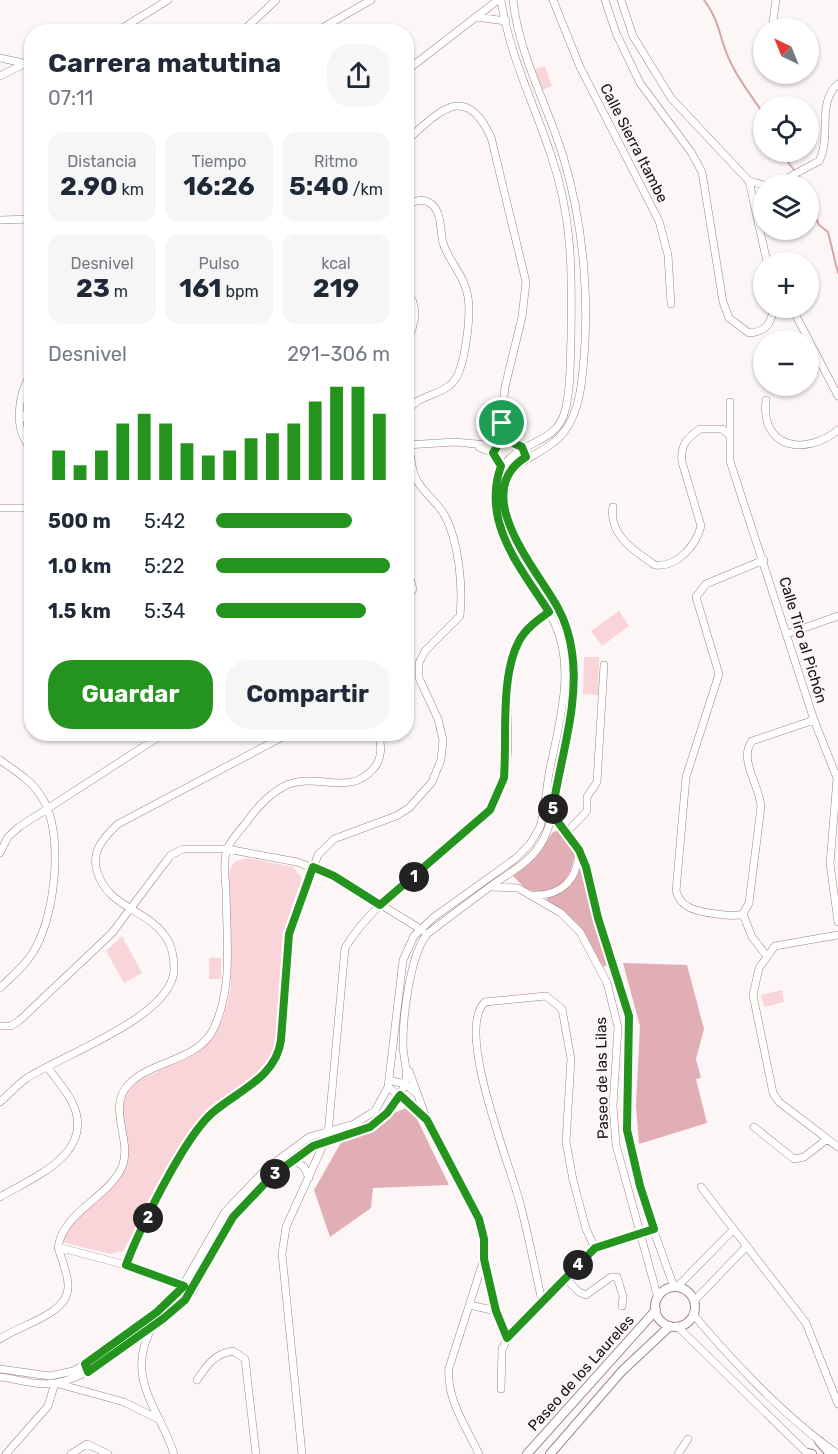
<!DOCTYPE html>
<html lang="es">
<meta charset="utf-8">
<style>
:root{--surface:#fff;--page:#f6f6f7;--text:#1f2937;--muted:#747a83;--accent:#24941f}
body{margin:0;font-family:Rubik,sans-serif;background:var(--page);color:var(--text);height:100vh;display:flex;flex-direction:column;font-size:22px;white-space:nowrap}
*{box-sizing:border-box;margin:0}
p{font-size:20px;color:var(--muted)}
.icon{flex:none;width:33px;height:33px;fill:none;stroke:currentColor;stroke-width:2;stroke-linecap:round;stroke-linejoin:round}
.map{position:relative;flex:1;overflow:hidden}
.details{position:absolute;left:24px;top:24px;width:390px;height:717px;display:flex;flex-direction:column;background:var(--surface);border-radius:24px;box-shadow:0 2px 4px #0004}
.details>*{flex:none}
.needle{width:39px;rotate:317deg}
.buttons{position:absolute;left:753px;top:18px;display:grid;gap:12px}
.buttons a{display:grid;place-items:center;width:66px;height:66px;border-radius:50%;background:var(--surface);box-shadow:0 2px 4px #0004;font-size:30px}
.pin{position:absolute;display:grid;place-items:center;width:51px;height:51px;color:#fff;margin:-26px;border:3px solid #fff;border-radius:50%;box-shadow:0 2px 6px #0007}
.km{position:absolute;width:30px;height:30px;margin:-15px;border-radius:50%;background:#222;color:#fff;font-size:16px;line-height:30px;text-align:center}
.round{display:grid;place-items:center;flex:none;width:63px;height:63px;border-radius:24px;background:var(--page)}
.head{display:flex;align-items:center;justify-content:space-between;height:102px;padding:0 24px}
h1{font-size:27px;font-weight:700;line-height:45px}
.stats{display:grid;grid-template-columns:repeat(3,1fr);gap:9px;height:102px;padding:6px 24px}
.stats div{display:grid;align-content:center;border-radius:15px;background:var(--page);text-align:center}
.stats b{font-size:26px;font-weight:700}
.stats small{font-size:16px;font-weight:400}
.stats p{font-size:16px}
.chart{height:168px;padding:12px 24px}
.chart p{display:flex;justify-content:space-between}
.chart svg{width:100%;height:108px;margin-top:6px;stroke:var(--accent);stroke-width:6}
.primary-button{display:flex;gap:12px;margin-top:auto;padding:12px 24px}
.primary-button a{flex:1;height:69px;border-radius:24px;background:var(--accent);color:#fff;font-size:24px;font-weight:700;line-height:69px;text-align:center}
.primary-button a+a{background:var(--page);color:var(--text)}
ul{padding:0 24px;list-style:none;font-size:20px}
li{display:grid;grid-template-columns:96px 72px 1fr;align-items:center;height:45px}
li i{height:15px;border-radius:8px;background:var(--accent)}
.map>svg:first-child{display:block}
.green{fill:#f9d5da}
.forest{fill:#e0aeb4}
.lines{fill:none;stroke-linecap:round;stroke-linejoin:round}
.stream{stroke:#d7a5ab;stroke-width:2}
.minor-casing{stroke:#9d8386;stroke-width:8}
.major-casing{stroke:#9d8386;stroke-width:10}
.minor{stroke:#fff;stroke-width:7}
.major{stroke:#fff;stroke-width:8}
.route-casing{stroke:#fff;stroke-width:12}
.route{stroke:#24941f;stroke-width:8}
.labels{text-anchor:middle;stroke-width:4.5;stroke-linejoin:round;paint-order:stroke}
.street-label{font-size:15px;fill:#1c1213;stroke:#fcf6f7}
</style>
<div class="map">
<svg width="838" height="1454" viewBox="0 0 838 1454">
<rect width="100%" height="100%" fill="#fcf6f7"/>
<path class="green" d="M 545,66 L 552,86 L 542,90 L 535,69 Z
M 619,611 L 629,626 L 602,646 L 591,631 Z
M 584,657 L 599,657 L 598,695 L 583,694 Z
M 247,858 L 293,867 L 302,878 L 283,933 L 276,1039 L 270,1058 L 255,1075 L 216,1103 L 191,1128 L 123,1251 L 110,1254 L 62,1242 C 72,1210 114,1197 126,1166 C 135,1142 112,1111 129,1090 C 135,1081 146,1077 155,1073 C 204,1048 221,1044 231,986 L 229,872 L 234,862 Z
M 122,936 L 142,973 L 124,983 L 106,951 Z
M 209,958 L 221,958 L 221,979 L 209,979 Z
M 782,990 L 784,1002 L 764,1007 L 761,995 Z"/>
<path class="forest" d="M 559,830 L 575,850 C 572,879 558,899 526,889 L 512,875 L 535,858 L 553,832 Z
M 580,868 L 608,965 L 603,967 L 577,923 L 546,899 L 570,886 Z
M 623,963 L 687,965 L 704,1029 L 696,1059 L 701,1078 L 696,1079 L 707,1123 L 639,1144 L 636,1106 L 640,1026 Z
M 407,1108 L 413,1111 L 449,1185 L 373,1188 L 371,1208 L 330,1237 L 314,1190 L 343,1139 C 370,1134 382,1115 407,1108 Z"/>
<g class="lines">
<path class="stream" d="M 704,0 C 720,21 719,37 729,59 C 738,80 752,96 764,115
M 780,152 L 805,184
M 808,202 L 819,225 L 828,232 L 838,273"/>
<defs>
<path id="minor" d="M 553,0 L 580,67 L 659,221 L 668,255 L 671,304
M 605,0 L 616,33 L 640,83 L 691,152 L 702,172 L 723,302 L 729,318 L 749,333 C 765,332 772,324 773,308
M 621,0 L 633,36 L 671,98 L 749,181 L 767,262
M 476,17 L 506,21
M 772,28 L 776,0
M 116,32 L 168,0
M 242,32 L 276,0
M 315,32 L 371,0
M 0,58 L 23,63
M 406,71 L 498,0
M 0,76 L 32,60
M 406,141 C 439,112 465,81 491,137 L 526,282 L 522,317 L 505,387 L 499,443 L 493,453
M 749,181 L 764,185
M 776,184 L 819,161 C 832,137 816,103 838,84
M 406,206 C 413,202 420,198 428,202 C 442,208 440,230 443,243 C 449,262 465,276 468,297 C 471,314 466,352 460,369 C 451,400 418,389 406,414
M 756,210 L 764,198
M 0,220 L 32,219
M 406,291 C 420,306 415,326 406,343
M 792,308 L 838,396
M 32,372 C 18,393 12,430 32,449
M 766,400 C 760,449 806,456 838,430
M 730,402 L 730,461 L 814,720 L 837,778 L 830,864 L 838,922
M 20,413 L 32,425
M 406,445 L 455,442 L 487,445 L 509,441 L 520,444 L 525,451
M 28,446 L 32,438
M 479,447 L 493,453 L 501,466 L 512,470
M 613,507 C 608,534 634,551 655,565 C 676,568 696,546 701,526 L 682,462 C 680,445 687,438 700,429 L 722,429 L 728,434
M 0,508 L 32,508
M 406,564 L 413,589 L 406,601
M 787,634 L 838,616
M 0,760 C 15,771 31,780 41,796 C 64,831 56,910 36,947 C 28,963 13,975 0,988
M 552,814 L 579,850 L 586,867 L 598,918 L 629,1015 L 630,1048 L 626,1106 L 629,1143 L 646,1209 L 674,1287
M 567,832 L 587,811 L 587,797 L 597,782 L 604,665
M 0,853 L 8,837 L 19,827 L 163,734
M 492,887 L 518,888 L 561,913 L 580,932 L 607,983 L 618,1027 L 613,1106 L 616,1145 L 658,1298
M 534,895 C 561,896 577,880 579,853
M 743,914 C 734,918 695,912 687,906 C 681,903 678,897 676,891 L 686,777 L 719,674 L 696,597 L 706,584 L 764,560
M 743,914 L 749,903 L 761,807 C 760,786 738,759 752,741 L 814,720
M 743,914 L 752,937 L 766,955
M 838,935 L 775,946 L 759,968 L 753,995 L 773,1093 L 779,1102 L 838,1147
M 0,1026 L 11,1026 L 20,1020 L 112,933 L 161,868 L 171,855 L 183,849 L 227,849 L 297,862 L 334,876 L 422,930
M 409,1071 L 427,1120 L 479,1219 L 484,1239 L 484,1259 L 449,1368 C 446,1398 466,1427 479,1454
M 389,1080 L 405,1084 L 416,1093
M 388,1087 L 423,1116
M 0,1102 C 9,1094 17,1085 27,1078 C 62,1055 172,1017 174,970 C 174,960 173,948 167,939 C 149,909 107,908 97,871 C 91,851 104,837 118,824 L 288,734
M 754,1127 L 794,1159 L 804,1157 L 826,1140
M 293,1159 L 304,1167 L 309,1178
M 701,1187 L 806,1323 L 838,1404
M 0,1197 C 34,1177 97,1153 72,1102 C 66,1090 56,1079 48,1068
M 58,1247 L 126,1265 L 185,1286
M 484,1261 L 496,1311
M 126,1265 C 140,1228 183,1140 211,1114 C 237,1091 276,1078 281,1040 L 289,934 L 318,855 L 334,839 L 396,816 L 409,808 L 432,782 L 441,760 L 443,740 L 438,719 L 419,678 L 419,663 L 425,651 L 460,616 C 463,586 459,541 444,514 C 436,501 422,492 415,477 C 410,464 411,449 406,436
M 565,1278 L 579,1292 L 586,1295 L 611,1277 L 617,1277 L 623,1296 L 622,1306
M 677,1287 L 733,1230
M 542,1301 C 535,1270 529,1238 521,1207 C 512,1169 454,1030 485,1002 L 546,996 L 562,1009 L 571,1059 L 566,1142 L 573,1180 L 586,1229 L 595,1248
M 694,1301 L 747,1246
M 470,1305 L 496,1311 L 507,1338
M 693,1314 C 732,1361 788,1420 838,1454
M 677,1326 L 808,1454
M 152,1327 C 124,1379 160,1409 174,1454
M 0,1339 C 19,1325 67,1315 68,1288 C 69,1275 61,1259 58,1247 C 64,1211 108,1198 122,1167 C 133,1140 106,1107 129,1084 C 152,1060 199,1061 214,1028 C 234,985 226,935 226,889 C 225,878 223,859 227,849 C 231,840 240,830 246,823 C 256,808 272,791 289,784 C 319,773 350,797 374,768 C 382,759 382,745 378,734
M 0,1369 L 50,1376 L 73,1371 L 93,1360 L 178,1294 L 225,1212 L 266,1169 L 309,1137 L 354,1124 L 375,1111 L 388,1087 L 403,960 L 414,936 L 434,917 L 515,859 L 530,844 L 540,827 C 545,810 546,792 549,774 C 558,726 577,669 554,622 C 535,583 495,548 495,502 C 495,433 554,455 565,411 C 571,389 570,362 571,339 C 572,273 573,219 551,155 C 534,104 509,54 501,0
M 0,1377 C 18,1379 37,1386 55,1383 C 91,1379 169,1318 193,1291 C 202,1272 211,1252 221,1234 C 240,1201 276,1168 308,1149 C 342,1129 372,1138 397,1099 C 414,1074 403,1068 403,1043 C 403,1015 410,956 427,934 C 448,918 469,902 491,886 C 506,875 524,866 536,851 C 554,828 553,802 558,776 C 568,720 585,663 559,610 C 541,574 506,545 505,503 C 503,460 528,463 554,442 C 571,429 578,407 581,386 C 591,310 585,229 563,156 C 547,104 519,55 513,0
M 197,1380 C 207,1365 214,1354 233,1351 L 245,1359 L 256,1454
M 501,1389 L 502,1349 L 513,1329 L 595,1248 L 654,1229
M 6,1454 L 48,1406 L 55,1383 L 124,1402 L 156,1418
M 71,1454 L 87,1444 L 108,1454
M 302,1454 L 282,1254 L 286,1227 L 328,1134 L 345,948 C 373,901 424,870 464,834 C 477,821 491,810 499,792 C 520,745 493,685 520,639 C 528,625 544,616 556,605
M 678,1454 L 688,1439"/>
<path id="major" d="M655 1307a20 20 0 1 1 40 0a20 20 0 1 1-40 0Z
M 819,1441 L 830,1454
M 807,1453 L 812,1454
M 527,1454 L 656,1310
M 550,1454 L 622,1371 L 670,1326"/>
</defs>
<use href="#minor" class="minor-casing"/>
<use href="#major" class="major-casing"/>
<use href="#minor" class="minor"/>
<use href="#major" class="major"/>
</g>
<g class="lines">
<defs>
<path id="route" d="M 502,423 L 509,441 L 522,447 L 526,457 C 467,493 539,572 558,608 C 565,621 570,637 572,652 C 580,705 559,762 552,814 L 579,850 L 586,867 L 598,918 L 629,1016 L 627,1130 L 640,1186 L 654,1229 L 595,1248 L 507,1338 L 496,1311 L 484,1259 L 484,1239 L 479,1219 L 427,1120 L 400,1095 L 387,1113 L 370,1127 L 313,1146 L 272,1176 L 233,1217 L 185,1300 L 164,1318 L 88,1372 L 85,1364 L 157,1312 L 184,1286 L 126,1265 C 140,1228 183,1140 211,1114 C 237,1091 276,1078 281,1040 L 289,934 L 313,867 L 334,876 L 380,905 L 490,810 L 504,778 C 507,738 500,676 519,641 C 526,628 538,620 549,612 C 520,567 481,522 501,466 L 493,453 L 499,443 Z"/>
</defs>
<use href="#route" class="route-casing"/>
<use href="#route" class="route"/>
</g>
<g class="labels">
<g class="street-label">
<text transform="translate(634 143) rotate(63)" y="5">Calle Sierra Itambe</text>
<text transform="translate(803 640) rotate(73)" y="5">Calle Tiro al Pichón</text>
<text transform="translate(602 1078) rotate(-91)" y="5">Paseo de las Lilas</text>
<text transform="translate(581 1373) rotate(-48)" y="5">Paseo de los Laureles</text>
</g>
</g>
</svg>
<div class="buttons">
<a><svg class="needle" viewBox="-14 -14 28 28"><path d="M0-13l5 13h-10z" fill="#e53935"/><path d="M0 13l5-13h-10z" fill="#747a83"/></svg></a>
<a><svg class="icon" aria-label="locate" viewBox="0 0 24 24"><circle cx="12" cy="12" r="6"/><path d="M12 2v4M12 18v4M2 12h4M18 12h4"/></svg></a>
<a><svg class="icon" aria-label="layers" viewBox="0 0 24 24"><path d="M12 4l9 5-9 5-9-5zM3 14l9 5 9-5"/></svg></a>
<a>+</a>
<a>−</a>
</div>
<div class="pin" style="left:502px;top:423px;background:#1e9e55"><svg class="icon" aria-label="arrive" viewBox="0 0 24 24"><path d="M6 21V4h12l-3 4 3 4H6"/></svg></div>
<b class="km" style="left:414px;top:877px">1</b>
<b class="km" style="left:148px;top:1218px">2</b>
<b class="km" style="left:275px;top:1174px">3</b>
<b class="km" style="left:578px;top:1265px">4</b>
<b class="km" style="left:553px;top:809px">5</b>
<section class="details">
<div class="head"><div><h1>Carrera matutina</h1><p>07:11</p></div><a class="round"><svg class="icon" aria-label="share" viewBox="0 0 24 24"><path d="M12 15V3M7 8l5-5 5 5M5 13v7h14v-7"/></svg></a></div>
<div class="stats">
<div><p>Distancia</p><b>2.90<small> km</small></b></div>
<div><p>Tiempo</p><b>16:26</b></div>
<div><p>Ritmo</p><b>5:40<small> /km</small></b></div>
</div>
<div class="stats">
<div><p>Desnivel</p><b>23<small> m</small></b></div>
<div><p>Pulso</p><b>161<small> bpm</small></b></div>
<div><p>kcal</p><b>219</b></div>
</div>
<div class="chart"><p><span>Desnivel</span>291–306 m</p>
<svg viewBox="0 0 160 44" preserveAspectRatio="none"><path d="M5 44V32M15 44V38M25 44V32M35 44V21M45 44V17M55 44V21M65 44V29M75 44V34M85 44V32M95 44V27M105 44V25M115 44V21M125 44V12M135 44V6M145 44V6M155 44V17"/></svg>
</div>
<ul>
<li><b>500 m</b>5:42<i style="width:78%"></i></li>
<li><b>1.0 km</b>5:22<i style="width:100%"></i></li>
<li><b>1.5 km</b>5:34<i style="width:86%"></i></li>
</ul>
<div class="primary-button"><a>Guardar</a><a>Compartir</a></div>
</section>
</div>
